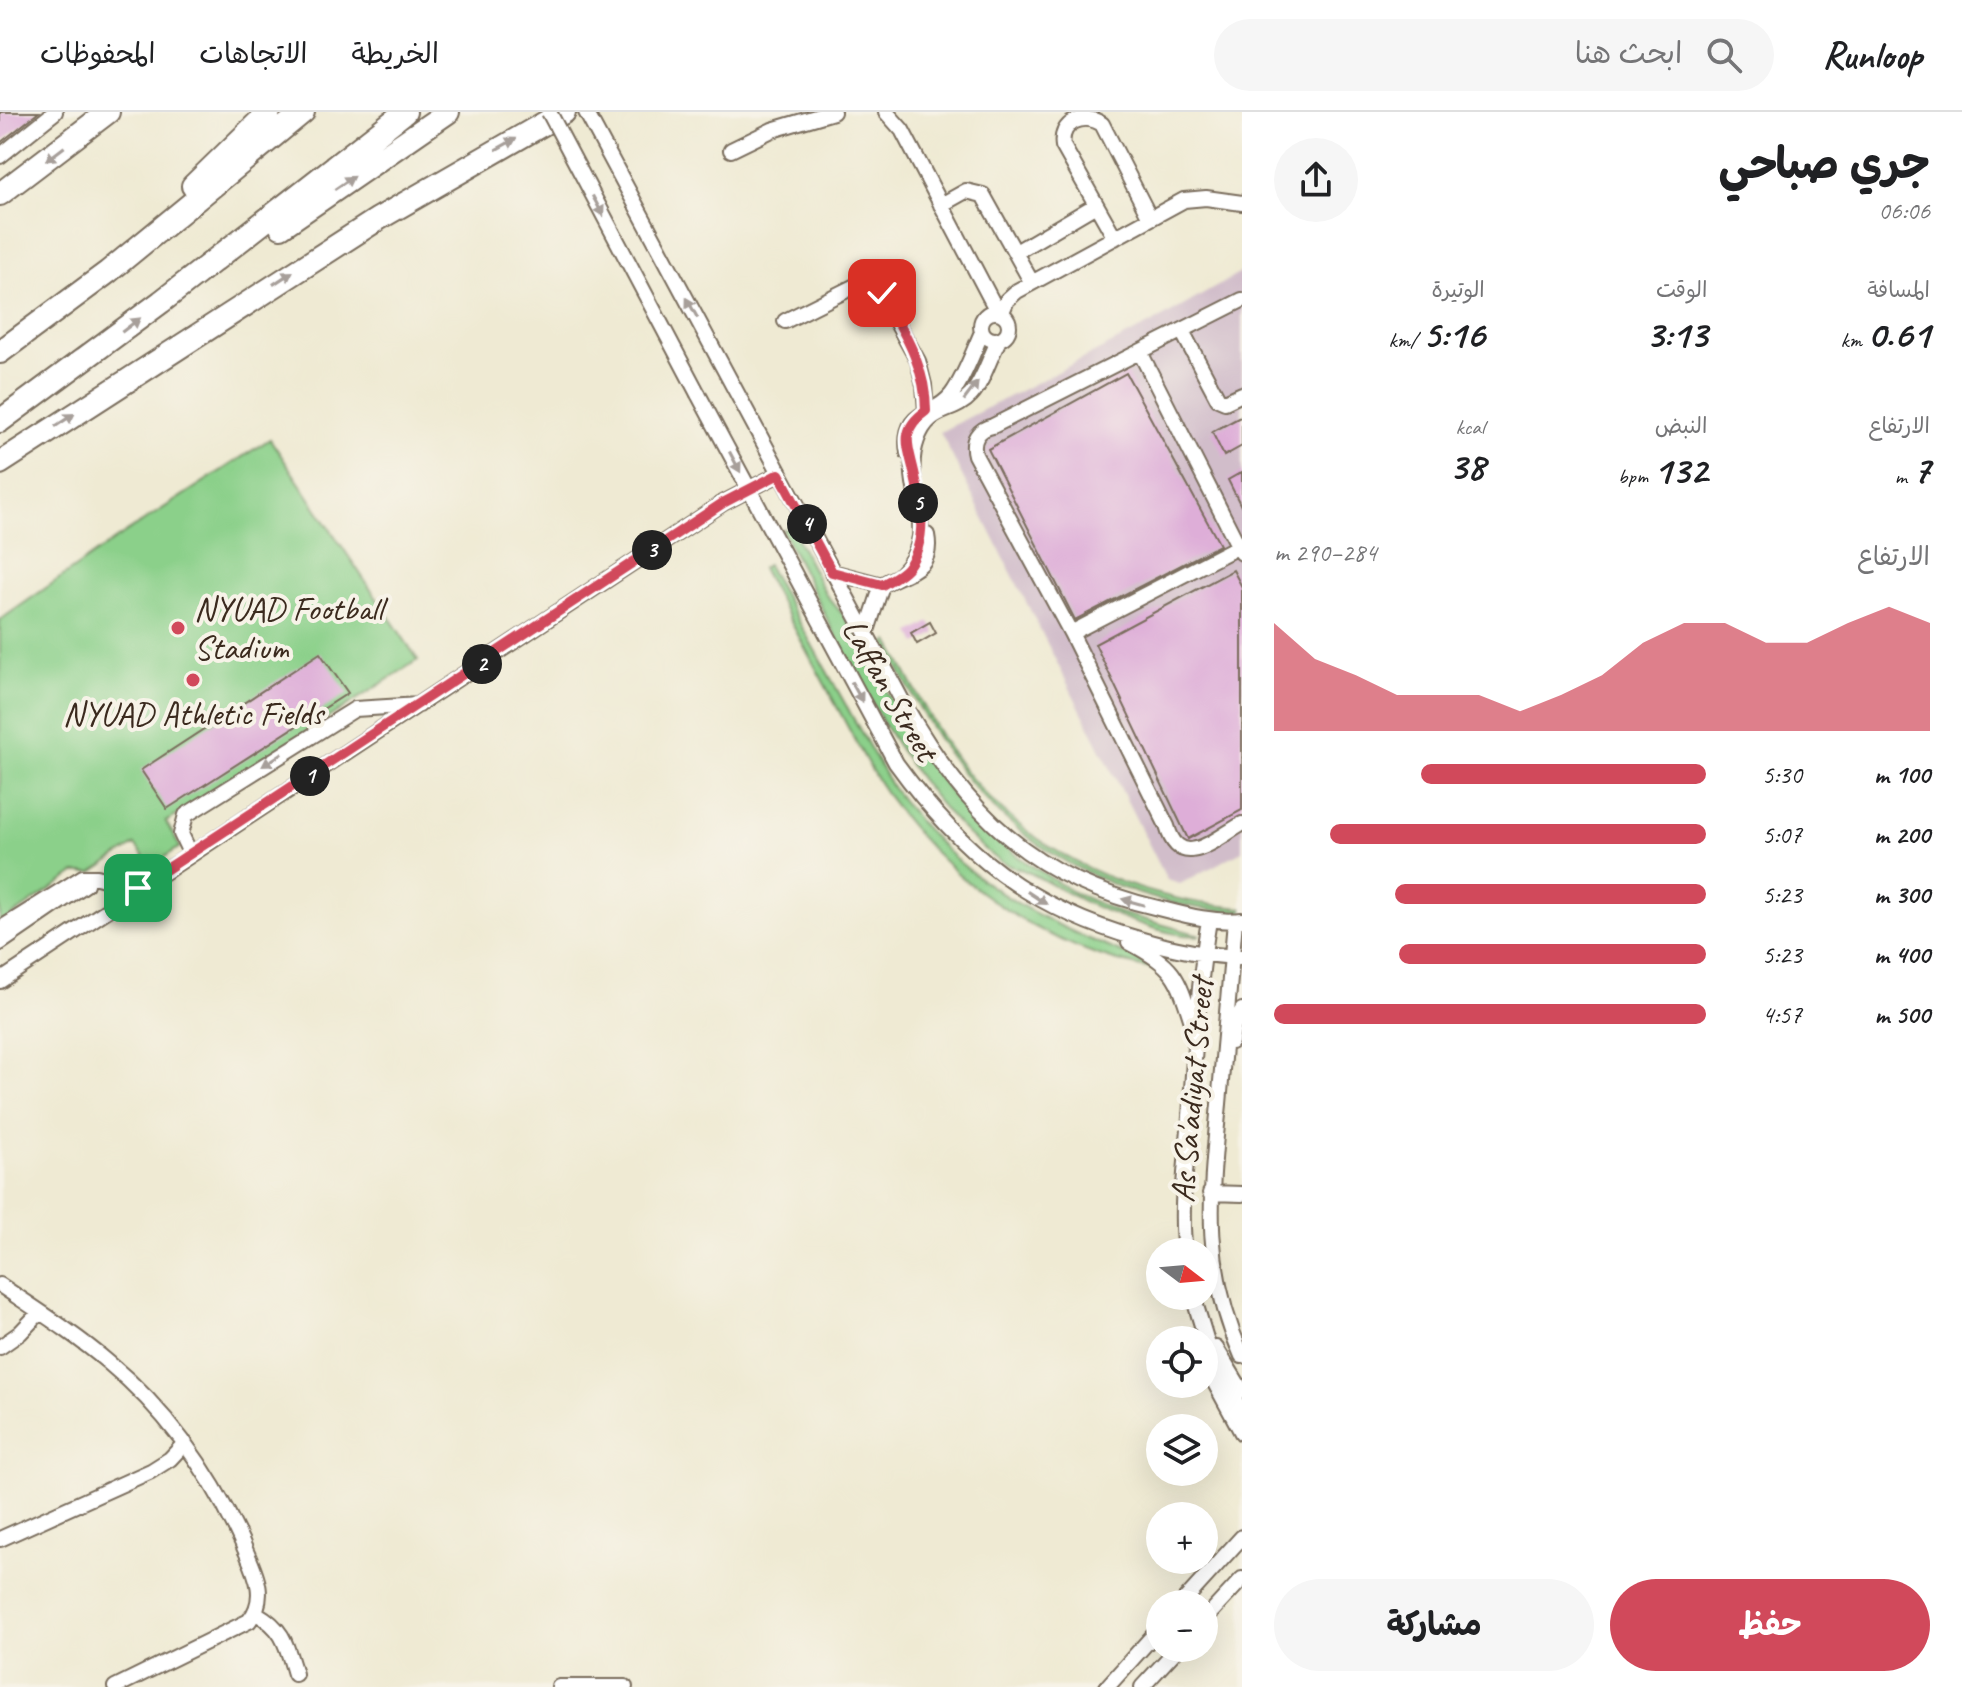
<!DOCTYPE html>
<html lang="ar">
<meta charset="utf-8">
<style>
:root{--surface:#fff;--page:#f6f6f6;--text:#202124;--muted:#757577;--line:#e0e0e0;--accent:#d1495b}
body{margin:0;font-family:Caveat,"Playpen Sans Arabic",sans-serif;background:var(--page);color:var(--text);direction:rtl;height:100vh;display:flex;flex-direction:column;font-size:30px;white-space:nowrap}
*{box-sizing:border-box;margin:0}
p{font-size:26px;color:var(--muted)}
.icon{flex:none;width:44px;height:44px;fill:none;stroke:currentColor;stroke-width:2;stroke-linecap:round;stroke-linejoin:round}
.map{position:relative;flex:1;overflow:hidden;direction:ltr}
.panel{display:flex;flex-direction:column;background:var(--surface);width:720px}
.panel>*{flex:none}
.needle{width:52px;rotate:106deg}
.buttons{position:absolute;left:1146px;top:1126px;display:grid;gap:16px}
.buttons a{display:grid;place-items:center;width:72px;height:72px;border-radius:50%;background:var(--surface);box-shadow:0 8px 32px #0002;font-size:40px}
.pin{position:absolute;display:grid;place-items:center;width:68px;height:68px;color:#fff;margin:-34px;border-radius:16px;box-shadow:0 4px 12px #0006}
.km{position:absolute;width:40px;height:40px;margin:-20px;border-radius:50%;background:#222;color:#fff;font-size:22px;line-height:40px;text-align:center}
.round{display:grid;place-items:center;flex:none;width:84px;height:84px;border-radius:42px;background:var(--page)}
.headline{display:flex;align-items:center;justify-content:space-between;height:136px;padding:0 32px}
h1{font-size:44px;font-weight:700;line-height:60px}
.stats{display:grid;grid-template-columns:repeat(3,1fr);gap:12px;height:136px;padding:8px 32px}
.stats div{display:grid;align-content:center}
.stats b{font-size:40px;font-weight:700}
.stats small{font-size:22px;font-weight:400}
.stats p{font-size:22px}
.chart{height:224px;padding:16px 32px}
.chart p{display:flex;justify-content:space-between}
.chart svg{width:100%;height:144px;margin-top:8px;fill:var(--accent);opacity:.7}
.primary-button{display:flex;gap:16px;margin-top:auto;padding:16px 32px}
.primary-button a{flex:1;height:92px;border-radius:48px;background:var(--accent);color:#fff;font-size:32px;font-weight:700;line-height:92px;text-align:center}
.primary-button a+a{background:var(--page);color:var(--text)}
ul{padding:0 32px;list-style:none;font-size:26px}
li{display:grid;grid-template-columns:128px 96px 1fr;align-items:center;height:60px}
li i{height:20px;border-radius:10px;background:var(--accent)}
header{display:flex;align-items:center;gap:48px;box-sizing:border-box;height:112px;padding:0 40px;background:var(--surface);border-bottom:2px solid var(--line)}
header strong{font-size:38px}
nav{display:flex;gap:44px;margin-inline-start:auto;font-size:28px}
.search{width:560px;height:72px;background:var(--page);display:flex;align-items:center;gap:20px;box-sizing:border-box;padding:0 28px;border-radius:44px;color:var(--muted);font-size:30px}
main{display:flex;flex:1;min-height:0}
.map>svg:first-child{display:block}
.industrial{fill:#d1bdca}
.green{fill:#8bd08a;stroke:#637d54;stroke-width:2}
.building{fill:#deaed8}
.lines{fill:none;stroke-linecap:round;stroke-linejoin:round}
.minor-casing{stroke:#7a6d5d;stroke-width:18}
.highway-casing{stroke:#7a6d5d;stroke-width:26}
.minor{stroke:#fff;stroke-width:14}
.highway{stroke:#fff;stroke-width:22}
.minor-bridge-casing{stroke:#7a6d5d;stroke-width:18;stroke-linecap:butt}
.minor-bridge{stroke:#fff;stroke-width:14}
.oneway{fill:#a79f9a}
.route-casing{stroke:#fff;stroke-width:16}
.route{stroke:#d1495b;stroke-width:10}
.poi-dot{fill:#d1495b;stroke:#f7f3e8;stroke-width:3}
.labels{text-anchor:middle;stroke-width:8;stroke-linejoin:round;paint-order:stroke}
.poi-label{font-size:34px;fill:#3b2a1e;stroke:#f7f3e8;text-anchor:start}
.street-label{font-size:34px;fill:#3b2a1e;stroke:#f7f3e8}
</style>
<header>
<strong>Runloop</strong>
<div class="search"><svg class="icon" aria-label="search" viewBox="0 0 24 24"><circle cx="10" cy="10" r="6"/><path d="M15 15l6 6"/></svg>ابحث هنا</div>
<nav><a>الخريطة</a><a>الاتجاهات</a><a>المحفوظات</a></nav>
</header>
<main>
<section class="panel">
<div class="headline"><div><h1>جري صباحي</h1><p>06:06</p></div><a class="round"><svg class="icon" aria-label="share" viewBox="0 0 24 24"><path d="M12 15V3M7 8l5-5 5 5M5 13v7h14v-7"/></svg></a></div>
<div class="stats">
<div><p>المسافة</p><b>0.61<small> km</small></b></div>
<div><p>الوقت</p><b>3:13</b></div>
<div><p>الوتيرة</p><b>5:16<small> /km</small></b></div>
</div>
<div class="stats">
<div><p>الارتفاع</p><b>7<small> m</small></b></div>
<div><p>النبض</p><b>132<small> bpm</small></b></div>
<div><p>kcal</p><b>38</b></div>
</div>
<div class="chart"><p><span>الارتفاع</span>284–290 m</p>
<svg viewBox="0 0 160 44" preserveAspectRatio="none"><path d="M0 44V11L10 22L20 27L30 33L40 33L50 33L60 38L70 33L80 27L90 17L100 11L110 11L120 17L130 17L140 11L150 6L160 11V44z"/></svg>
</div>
<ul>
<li><b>100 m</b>5:30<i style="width:66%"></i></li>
<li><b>200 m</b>5:07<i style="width:87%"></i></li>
<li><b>300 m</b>5:23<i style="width:72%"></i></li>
<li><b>400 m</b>5:23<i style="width:71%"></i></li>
<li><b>500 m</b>4:57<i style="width:100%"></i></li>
</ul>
<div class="primary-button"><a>حفظ</a><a>مشاركة</a></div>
</section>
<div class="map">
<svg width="1242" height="1575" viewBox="0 0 1242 1575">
<rect width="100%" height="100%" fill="#f7f3e8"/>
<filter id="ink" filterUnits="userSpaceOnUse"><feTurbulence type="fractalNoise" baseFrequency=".0125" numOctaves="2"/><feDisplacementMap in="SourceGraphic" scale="16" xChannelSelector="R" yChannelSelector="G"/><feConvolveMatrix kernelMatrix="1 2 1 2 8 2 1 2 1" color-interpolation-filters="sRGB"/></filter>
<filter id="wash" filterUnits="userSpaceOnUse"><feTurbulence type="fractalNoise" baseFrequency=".006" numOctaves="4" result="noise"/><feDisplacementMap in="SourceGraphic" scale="32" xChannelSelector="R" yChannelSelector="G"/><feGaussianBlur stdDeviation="1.8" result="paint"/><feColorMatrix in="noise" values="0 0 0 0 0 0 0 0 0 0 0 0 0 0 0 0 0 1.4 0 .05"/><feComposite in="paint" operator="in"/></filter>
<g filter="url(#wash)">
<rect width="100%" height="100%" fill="#efead3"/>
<path class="industrial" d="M 1242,160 L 1242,739 L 1180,772 L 1167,768 L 940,320 L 1162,206 Z"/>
<path class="green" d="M 270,327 L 418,548 L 166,710 L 180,735 L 151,754 L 135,733 L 92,761 L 75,761 L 0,812 L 0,508 L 116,427 Z
M 791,415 L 826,483 L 846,506 L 920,640 L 965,700 L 1017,744 L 1071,779 L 1120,801 L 1200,823 C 1177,827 1128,808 1106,799 C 1079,789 1056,774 1030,761 C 1019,756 1006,754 997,747 C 900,676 837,522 782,418 Z
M 767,453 L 892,675 C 942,744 990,781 1067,817 C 1097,832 1128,841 1157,858 C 1044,838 939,766 878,669 C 863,645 851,620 837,595 C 812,549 787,502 762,456 Z
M 889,529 C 913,573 935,621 966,660 C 1035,745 1135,788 1242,796 L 1242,800 C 1129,795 1019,741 953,648 C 926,611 906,571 885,531 Z"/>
<g id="blocks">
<path class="building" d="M 0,0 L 39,0 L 0,31 Z
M 1126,261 L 1220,433 L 1075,508 L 988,337 Z
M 1242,304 L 1242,334 L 1224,344 L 1212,320 Z
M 1242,360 L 1242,396 L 1228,368 Z
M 1233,458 L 1242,475 L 1242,698 L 1188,727 L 1095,532 Z
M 930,510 L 936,521 L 917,532 L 911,521 Z
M 320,541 L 348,581 L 167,697 L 141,658 Z"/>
</g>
</g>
<g filter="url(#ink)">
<use href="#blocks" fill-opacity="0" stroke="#7a6d5d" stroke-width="2"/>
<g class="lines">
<defs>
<path id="minor" d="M 586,0 L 905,594 C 968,702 1032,767 1158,796 C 1185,803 1213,811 1242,808
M 886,0 L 902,18 L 997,199
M 731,38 L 772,18 L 833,0
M 0,44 L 55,0
M 941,93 L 966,79 L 983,83 L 1032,171
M 1115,126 L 1063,34 C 1059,10 1084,0 1102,12 L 1150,106
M 1016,140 L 1096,93
M 1242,188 L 993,314 C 978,317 971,328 975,343 L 1071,521 L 1167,714 C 1180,761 1215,727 1242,712
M981 214a14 14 0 1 1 28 0a14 14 0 1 1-28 0Z
M 1002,200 L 1007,188 L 1017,179 L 1184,88 L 1206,86 L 1242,91
M 785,209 L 857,173 L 868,172 L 878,177 L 918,249 L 924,273 L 926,299
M 1182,219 L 1218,287 L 1225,290 L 1242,282
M 1140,240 L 1242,441
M 698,282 L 896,651 C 962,742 1029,796 1139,827 C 1172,837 1207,844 1242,845
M 908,341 C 901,295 935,306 952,282 C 965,264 973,240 982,220
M 832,460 L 882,473
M 900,463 C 945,418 899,377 917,328 C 929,293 953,303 971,283 C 983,270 990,244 999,228
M 1071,521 L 1239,434
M 866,522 L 882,473 C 905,458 934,460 927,423
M 190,741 L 181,722 L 186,703 L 355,597 L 419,593
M 1235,809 C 1230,870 1224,931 1219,992 C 1210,1086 1202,1154 1242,1244
M 0,817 L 83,765 L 97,765 L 138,776
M 1129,830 C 1175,855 1177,863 1192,910
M 0,831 L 86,772
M 0,869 L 723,391 L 779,362
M 1231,930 L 1234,913 L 1242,898
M 1210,1081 L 1242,1082
M 1185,1140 C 1179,1095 1187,1049 1190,1004 C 1195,938 1198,873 1209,808
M 0,1173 C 37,1198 75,1222 109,1251 C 167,1299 211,1362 242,1430 C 253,1457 270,1483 249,1509 L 115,1575
M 1193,1184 L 1211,1243 L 1242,1301
M 0,1235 L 20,1221 L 40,1200
M 1216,1236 L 1242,1279
M 1204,1251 L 1242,1321
M 0,1427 L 151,1359 L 170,1347 L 185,1331
M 1181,1492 L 1242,1425
M 256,1501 C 284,1517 286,1532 295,1562
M 1204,1508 L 1242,1467
M 559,1575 L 625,1575
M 1107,1575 L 1160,1516
M 1142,1575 L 1178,1536"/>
<path id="highway" d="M 193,74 L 269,0
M 0,82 L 108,0
M 281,115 L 448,0
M 0,240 L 108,160 L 303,0
M 0,309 L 161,190 L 405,0
M 0,351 L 378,107 L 564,0"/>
</defs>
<use href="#minor" class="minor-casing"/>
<use href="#highway" class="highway-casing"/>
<use href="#minor" class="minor"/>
<use href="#highway" class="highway"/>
<defs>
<path id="minor-bridge" d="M 549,0 L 698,282"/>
</defs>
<use href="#minor-bridge" class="minor-bridge-casing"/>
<use href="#minor-bridge" class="minor-bridge"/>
</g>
<defs><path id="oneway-solid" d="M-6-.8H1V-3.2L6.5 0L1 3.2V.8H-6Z" transform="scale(2)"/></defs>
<g class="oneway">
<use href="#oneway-solid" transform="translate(506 32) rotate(-29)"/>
<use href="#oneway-solid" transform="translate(55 42) rotate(143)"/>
<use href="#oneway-solid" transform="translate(344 71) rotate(-34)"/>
<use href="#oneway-solid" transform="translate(598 94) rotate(62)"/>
<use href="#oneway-solid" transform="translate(283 166) rotate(-33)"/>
<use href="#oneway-solid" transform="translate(692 196) rotate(-119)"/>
<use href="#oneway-solid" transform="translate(131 213) rotate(-37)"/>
<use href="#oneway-solid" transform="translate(971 279) rotate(-53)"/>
<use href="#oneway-solid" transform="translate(65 308) rotate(-33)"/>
<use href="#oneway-solid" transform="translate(735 350) rotate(62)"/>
<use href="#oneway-solid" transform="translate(857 580) rotate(61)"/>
<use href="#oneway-solid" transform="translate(272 648) rotate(147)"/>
<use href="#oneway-solid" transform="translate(1037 786) rotate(33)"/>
<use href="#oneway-solid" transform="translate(1133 790) rotate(-164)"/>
</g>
</g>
<g class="lines" filter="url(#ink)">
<defs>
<path id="route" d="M 138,776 L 723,391 L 779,362 L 832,460 L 882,473 C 891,467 900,464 907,456 C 929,429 921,390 914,360 C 908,333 899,318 926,299 C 926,254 903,219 882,181"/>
</defs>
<use href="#route" class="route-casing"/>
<use href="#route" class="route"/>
</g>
<g class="poi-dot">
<circle cx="178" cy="516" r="8"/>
<circle cx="193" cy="568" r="8"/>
</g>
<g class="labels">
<g class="poi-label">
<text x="194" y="508">NYUAD Football<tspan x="194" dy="39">Stadium</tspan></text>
<text x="193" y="613" text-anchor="middle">NYUAD Athletic Fields</text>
</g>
<g class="street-label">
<text transform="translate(891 577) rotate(60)" y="12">Laffan Street</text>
<text transform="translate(1191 978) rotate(-85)" y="12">As Sa'adiyat Street</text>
</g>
</g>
</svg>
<div class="buttons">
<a><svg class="needle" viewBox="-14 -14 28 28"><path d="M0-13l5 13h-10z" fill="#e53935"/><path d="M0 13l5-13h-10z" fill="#757577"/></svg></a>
<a><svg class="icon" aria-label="locate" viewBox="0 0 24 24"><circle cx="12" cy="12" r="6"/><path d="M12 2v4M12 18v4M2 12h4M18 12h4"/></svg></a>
<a><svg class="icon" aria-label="layers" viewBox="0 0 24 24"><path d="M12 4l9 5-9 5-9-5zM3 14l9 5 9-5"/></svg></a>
<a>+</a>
<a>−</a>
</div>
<div class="pin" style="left:138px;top:776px;background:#1e9e55"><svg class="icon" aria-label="arrive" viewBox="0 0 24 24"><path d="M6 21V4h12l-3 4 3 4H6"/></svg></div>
<div class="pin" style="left:882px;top:181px;background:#d93025"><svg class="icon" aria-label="check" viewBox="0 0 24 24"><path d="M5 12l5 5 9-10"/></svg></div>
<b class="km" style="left:310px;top:664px">1</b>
<b class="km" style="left:482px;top:552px">2</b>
<b class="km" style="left:652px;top:438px">3</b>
<b class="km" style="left:807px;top:412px">4</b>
<b class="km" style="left:918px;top:391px">5</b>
</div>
</main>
